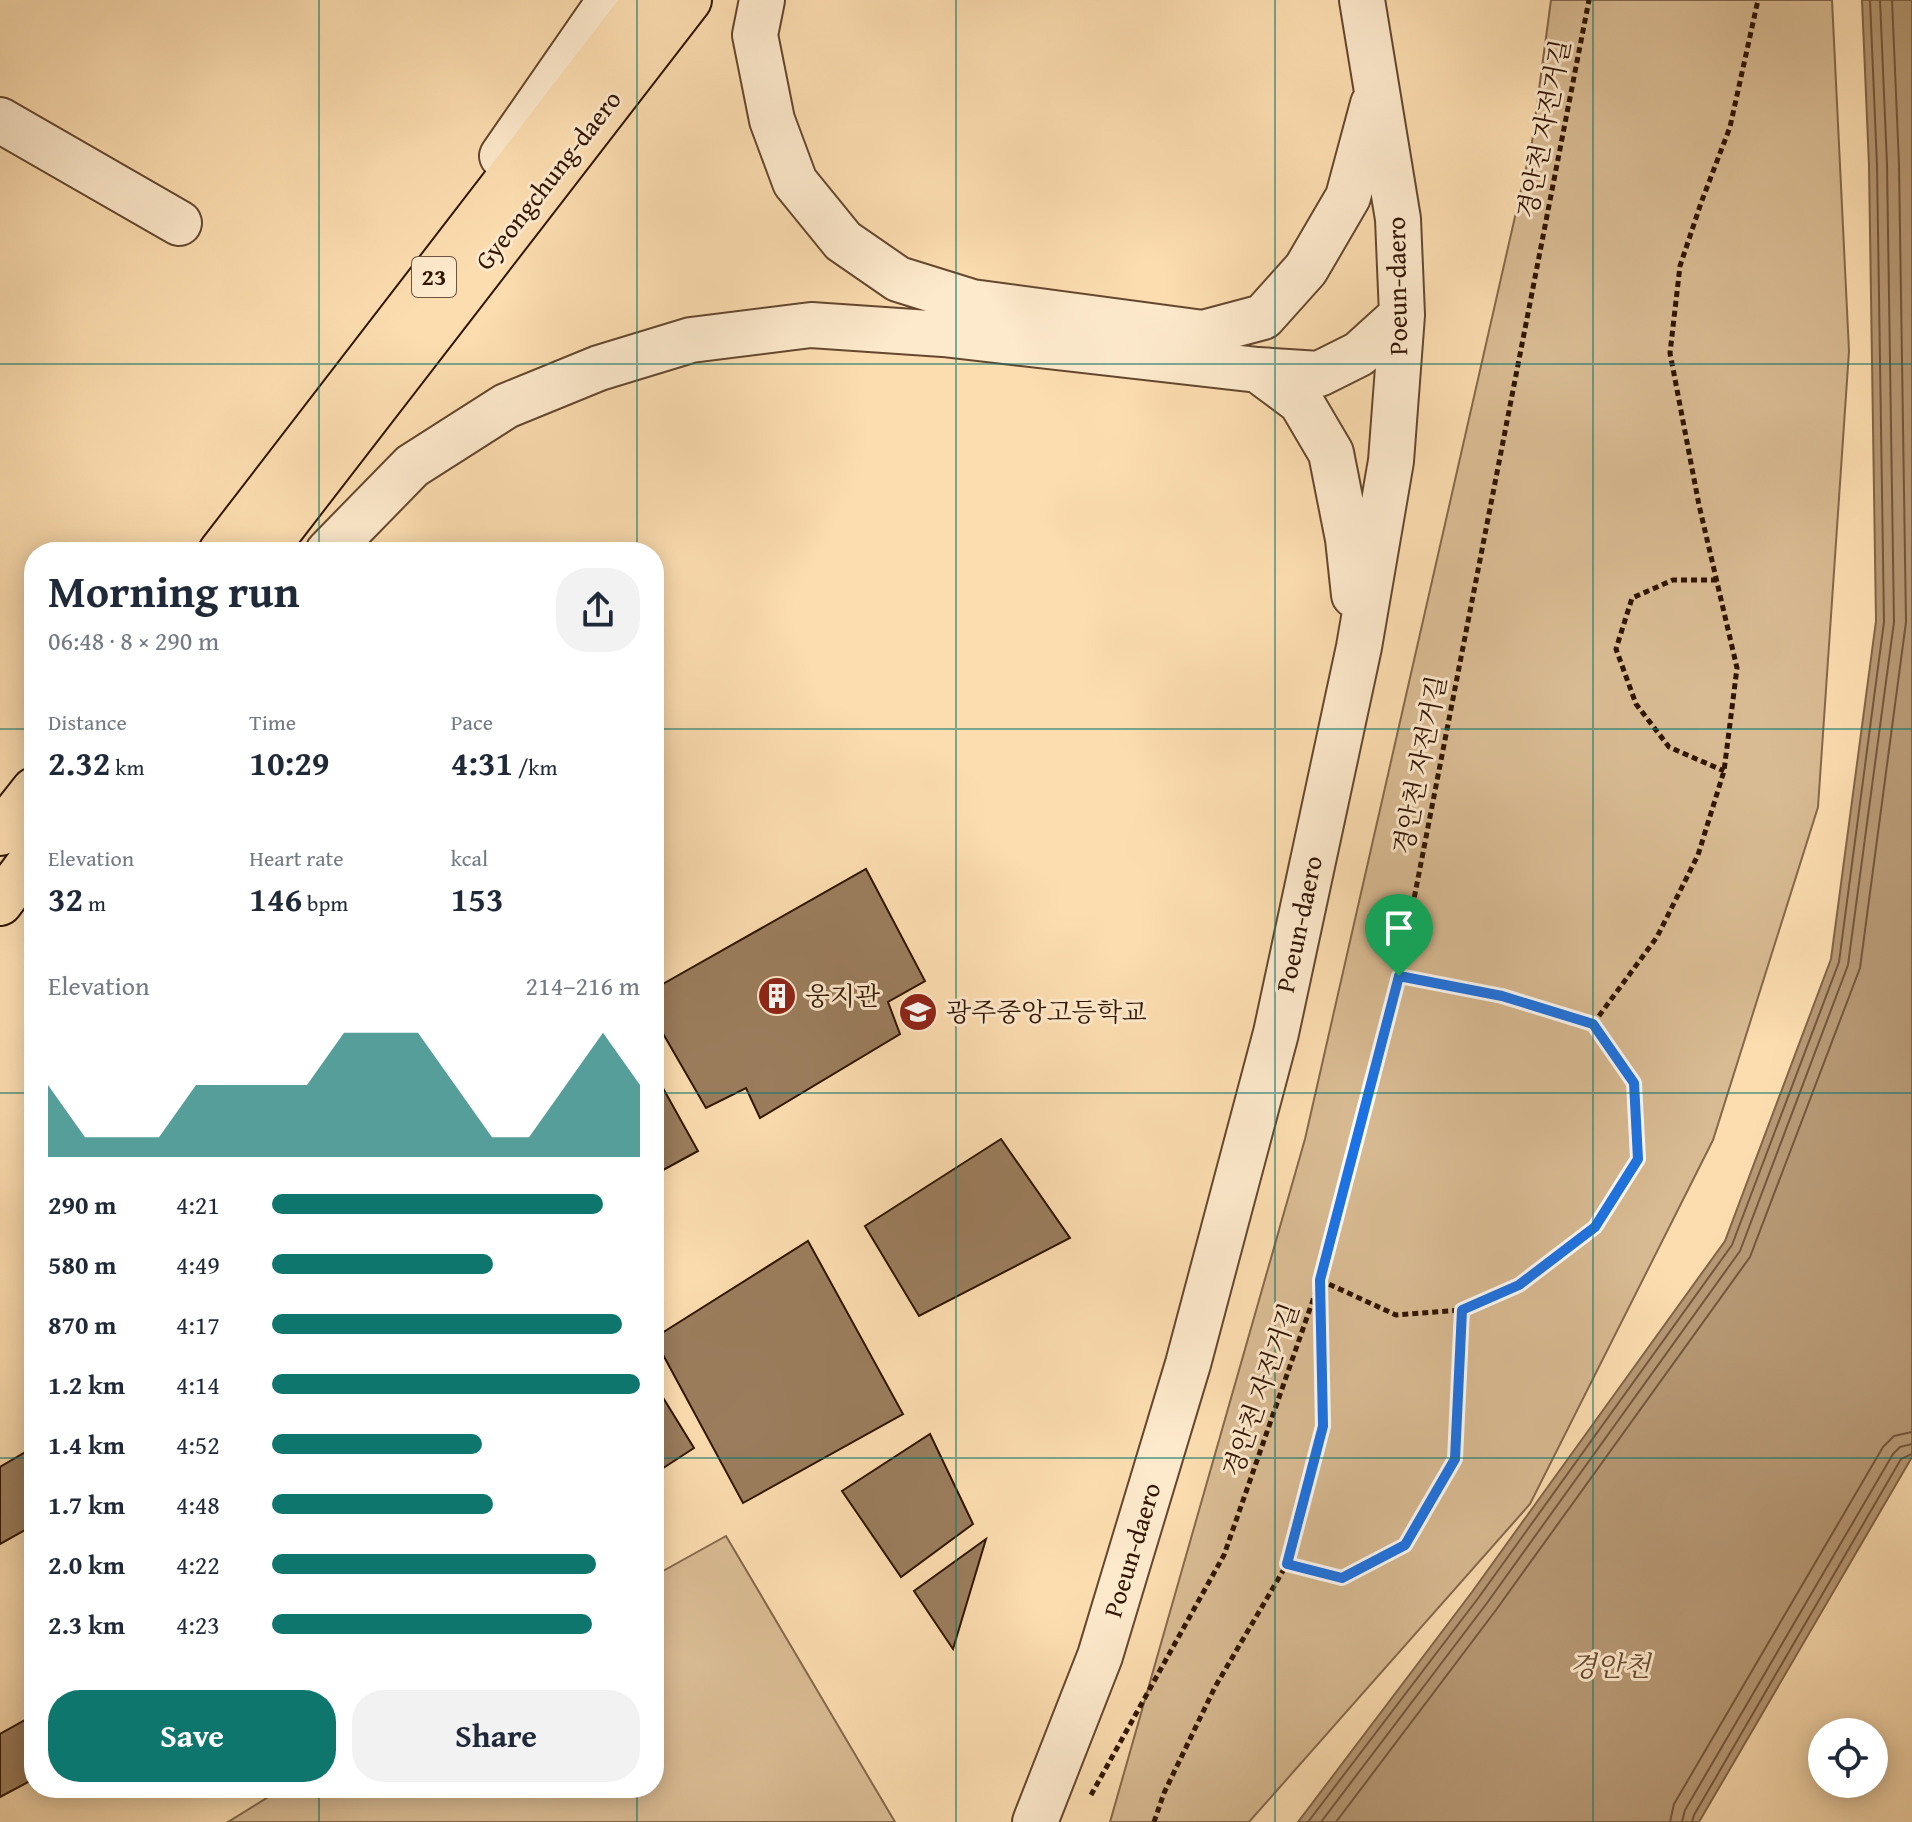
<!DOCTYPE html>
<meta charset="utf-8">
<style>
:root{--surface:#fff;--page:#f2f2f3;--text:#1f2937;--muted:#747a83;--accent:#0f766e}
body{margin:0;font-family:"Gentium Book Plus","Noto Serif KR",serif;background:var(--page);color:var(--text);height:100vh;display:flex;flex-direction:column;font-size:30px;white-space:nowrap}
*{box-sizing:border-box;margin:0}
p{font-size:26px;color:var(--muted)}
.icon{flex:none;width:44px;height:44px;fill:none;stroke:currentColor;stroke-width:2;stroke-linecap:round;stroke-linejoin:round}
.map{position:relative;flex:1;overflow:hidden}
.details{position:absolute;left:24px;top:542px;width:640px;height:1256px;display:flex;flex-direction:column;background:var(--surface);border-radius:32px;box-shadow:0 4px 20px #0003}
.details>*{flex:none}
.tools{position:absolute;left:1808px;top:1718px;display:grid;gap:16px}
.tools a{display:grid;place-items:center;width:80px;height:80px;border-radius:50%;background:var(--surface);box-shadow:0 4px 20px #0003;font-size:40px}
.pin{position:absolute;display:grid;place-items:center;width:68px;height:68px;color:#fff;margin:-82px -34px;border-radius:50% 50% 50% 0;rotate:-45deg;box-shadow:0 0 8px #0007}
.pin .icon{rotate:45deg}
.round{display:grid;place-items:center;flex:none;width:84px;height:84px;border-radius:32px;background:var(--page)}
.head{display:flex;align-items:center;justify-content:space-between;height:136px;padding:0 24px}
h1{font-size:44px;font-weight:700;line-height:60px}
.figures{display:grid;grid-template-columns:repeat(3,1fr);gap:12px;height:136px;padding:8px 24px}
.figures div{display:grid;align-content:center}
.figures b{font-size:34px;font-weight:700}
.figures small{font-size:22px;font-weight:400}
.figures p{font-size:22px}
.chart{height:224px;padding:16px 24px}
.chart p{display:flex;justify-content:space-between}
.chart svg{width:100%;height:144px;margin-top:8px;fill:var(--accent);opacity:.7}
.primary-button{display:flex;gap:16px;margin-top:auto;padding:16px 24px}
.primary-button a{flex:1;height:92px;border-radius:32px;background:var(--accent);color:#fff;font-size:32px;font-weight:700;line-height:92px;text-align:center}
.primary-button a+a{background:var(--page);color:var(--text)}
ul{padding:0 24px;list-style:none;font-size:26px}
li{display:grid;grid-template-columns:128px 96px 1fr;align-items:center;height:60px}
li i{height:20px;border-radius:10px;background:var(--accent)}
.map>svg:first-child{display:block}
.green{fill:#d9bb93;stroke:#85684b;stroke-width:2}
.water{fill:#b79975;stroke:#816447;stroke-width:2}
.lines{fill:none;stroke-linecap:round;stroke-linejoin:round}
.shore{stroke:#74573c;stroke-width:2}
.building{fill:#9b7d5d;stroke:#311503;stroke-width:2}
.minor-casing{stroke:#64472e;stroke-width:48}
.major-casing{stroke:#311503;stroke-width:48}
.path{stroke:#311503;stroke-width:5;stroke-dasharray:6 4;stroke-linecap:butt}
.minor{stroke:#fde9cc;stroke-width:44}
.major{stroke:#fcddb0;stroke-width:44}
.route-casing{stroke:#fff;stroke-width:16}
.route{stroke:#1a73e8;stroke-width:10}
.grid{fill:none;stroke:#0f766e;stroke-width:2;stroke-opacity:0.55}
.labels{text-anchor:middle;stroke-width:6;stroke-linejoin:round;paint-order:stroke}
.shield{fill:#fde9cc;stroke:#6e553f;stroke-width:2}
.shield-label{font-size:24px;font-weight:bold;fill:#311503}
.street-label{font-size:26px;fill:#311503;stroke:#fde9cc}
.poi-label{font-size:26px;fill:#311503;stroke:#fde9cc;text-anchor:start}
.water-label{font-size:28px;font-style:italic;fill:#674a31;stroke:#fde9cc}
</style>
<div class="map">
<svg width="1912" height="1822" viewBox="0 0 1912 1822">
<rect width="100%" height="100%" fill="#fcddb0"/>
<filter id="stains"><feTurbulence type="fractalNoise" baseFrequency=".0025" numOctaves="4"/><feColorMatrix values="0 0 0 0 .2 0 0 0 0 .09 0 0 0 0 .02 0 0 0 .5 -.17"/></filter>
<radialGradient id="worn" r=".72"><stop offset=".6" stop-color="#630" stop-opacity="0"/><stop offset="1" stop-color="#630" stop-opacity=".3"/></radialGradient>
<path class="green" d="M 1551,0 L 1832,0 L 1849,351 L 1818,807 L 1713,1140 L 1530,1504 L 1249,1822 L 1110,1822 L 1305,1139 L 1532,142 Z
M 726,1536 L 895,1822 L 228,1822 L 283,1788 L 654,1788 L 654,1576 Z"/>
<path class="water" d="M 1862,0 L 1912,0 L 1912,1457 L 1699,1822 L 1298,1822 L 1472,1592 L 1725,1241 L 1831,959 L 1876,621 L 1869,165 Z"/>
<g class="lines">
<path class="shore" d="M 1308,1822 L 1479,1597 L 1732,1245 L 1839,962 L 1884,622 L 1877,165 L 1870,0
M 1321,1822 L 1487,1603 L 1740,1251 L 1848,965 L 1894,622 L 1887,164 L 1880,0
M 1336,1822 L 1496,1610 L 1750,1257 L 1860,968 L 1906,622 L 1899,164 L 1892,0
M 1670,1822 L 1674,1804 L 1883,1447 L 1894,1436 L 1912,1432
M 1682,1822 L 1685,1810 L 1893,1454 L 1900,1447 L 1912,1444
M 1692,1822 L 1694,1815 L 1901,1459 L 1912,1454"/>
</g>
<path class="building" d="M 866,869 L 925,981 L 888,1002 L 900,1034 L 760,1118 L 746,1088 L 706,1108 L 654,1018 L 654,989 Z
M 654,1072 L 698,1151 L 654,1175 Z
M 1001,1139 L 1070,1238 L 919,1316 L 865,1226 Z
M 808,1241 L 903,1414 L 743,1503 L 654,1338 Z
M 654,1383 L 694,1448 L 654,1474 Z
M 930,1434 L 973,1524 L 901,1577 L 842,1491 Z
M 34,1447 L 34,1525 L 0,1544 L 0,1467 Z
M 986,1539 L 953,1649 L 914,1591 Z
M 34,1715 L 34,1779 L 0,1797 L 0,1734 Z"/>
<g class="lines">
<defs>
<path id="minor" d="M 762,0 L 755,35 L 772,120 L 795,182 L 843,241 L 898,279 L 972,302 L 1203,333 L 1263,317 L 1306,269 L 1348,197 L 1373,104
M 0,120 L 179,223
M 502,156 L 610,0
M 1258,370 L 1301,402 L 1331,453 L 1348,539 L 1354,595
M 328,552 L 412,466 L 506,406 L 599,368 L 691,340 L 811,325 L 943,334 L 1258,370 L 1319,374 L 1359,354 L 1402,315
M 1035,1822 L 1100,1656 L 1188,1364 L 1276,1033 L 1359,647 L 1391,461 L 1402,315 L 1398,219 L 1362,0"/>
<path id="major" d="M 221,552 L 646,0
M 263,552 L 689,0
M 0,833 L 34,790
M 0,903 L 34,857"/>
</defs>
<use href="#minor" class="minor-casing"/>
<use href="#major" class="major-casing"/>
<path class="path" d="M 1717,580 L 1673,580 L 1632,598 L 1616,649 L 1636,704 L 1669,747 L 1724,771
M 1593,1024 L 1657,937 L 1698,855 L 1724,771 L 1737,668 L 1699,505 L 1670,353 L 1680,266 L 1701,203 L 1730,127 L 1758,0
M 1320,1280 L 1396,1315 L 1462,1310 L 1519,1285 L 1595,1227 L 1638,1159 L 1634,1083 L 1593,1024 L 1502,996 L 1399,976
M 1287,1564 L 1342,1578 L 1405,1545 L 1455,1459 L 1462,1310
M 1091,1795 L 1224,1555 L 1320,1280 L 1399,976 L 1589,0
M 1154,1822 L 1164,1793 L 1215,1687 L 1287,1564 L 1323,1426 L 1320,1285"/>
<use href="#minor" class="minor"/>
<use href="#major" class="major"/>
</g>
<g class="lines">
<defs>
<path id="route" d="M 1399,976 L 1502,996 L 1593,1024 L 1634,1083 L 1638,1159 L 1595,1227 L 1519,1285 L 1462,1310 L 1455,1459 L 1405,1545 L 1342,1578 L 1287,1564 L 1323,1426 L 1320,1280 Z"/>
</defs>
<use href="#route" class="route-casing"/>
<use href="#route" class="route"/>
</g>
<path class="grid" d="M 319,0 L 319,552M 637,0 L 637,552M 956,0 L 956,1822M 1275,0 L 1275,1822M 1593,0 L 1593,1822M 0,364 L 1912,364M 0,729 L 34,729M 654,729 L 1912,729M 0,1093 L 34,1093M 654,1093 L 1912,1093M 0,1458 L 34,1458M 654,1458 L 1912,1458M 319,1788 L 319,1822M 637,1788 L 637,1822"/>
<defs>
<symbol id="building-disc" viewBox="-11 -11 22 22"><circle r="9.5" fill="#8f2418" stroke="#fde9cc"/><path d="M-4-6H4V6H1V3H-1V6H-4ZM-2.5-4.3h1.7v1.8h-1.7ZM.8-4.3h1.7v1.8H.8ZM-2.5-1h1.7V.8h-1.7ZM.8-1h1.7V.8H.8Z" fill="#fff"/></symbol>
<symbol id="school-disc" viewBox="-11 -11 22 22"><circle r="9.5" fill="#8f2418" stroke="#fde9cc"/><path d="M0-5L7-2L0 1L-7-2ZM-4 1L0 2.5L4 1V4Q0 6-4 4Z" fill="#fff"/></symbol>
</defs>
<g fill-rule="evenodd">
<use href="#building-disc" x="755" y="974" width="44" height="44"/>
<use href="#school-disc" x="896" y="990" width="44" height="44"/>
</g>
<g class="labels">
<rect class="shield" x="412" y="257" width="44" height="40" rx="6"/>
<g class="shield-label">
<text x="434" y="285">23</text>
</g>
<g class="street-label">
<text transform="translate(1544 129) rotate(-79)" y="9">경안천 자전거길</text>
<text transform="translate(548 180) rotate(-52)" y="9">Gyeongchung-daero</text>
<text transform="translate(1397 286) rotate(-91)" y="9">Poeun-daero</text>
<text transform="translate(1420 765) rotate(-79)" y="9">경안천 자전거길</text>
<text transform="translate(1299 924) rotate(-78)" y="9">Poeun-daero</text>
<text transform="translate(1261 1390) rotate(-71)" y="9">경안천 자전거길</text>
<text transform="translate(1132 1550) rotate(-73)" y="9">Poeun-daero</text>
</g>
<g class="poi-label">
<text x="805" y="1005">웅지관</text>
<text x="946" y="1021">광주중앙고등학교</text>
</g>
<g class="water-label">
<text x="1610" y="1676">경안천</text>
</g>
</g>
<rect width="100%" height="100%" filter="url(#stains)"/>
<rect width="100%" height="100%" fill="url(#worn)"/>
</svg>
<div class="tools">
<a><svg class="icon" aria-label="locate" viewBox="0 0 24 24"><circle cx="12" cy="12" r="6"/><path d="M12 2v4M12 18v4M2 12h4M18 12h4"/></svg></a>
</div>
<div class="pin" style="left:1399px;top:976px;background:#1e9e55"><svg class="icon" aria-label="arrive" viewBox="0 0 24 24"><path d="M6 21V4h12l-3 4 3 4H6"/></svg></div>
<section class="details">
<div class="head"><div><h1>Morning run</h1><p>06:48 · 8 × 290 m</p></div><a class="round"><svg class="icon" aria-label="share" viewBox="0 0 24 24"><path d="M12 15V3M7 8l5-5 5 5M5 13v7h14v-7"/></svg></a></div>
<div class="figures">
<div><p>Distance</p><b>2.32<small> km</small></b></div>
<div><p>Time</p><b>10:29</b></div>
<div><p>Pace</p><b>4:31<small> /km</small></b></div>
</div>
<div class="figures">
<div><p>Elevation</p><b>32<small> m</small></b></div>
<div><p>Heart rate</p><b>146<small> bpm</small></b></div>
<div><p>kcal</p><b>153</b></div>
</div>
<div class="chart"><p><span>Elevation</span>214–216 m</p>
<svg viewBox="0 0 160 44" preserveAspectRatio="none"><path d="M0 44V22L10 38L20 38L30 38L40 22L50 22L60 22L70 22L80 6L90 6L100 6L110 22L120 38L130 38L140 22L150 6L160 22V44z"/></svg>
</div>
<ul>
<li><b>290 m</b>4:21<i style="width:90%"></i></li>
<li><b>580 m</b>4:49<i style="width:60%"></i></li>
<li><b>870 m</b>4:17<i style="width:95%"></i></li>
<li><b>1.2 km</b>4:14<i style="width:100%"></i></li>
<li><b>1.4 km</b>4:52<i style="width:57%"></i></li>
<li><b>1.7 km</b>4:48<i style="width:60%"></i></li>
<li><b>2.0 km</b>4:22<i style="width:88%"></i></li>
<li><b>2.3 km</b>4:23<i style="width:87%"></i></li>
</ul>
<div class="primary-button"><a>Save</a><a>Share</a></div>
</section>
</div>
